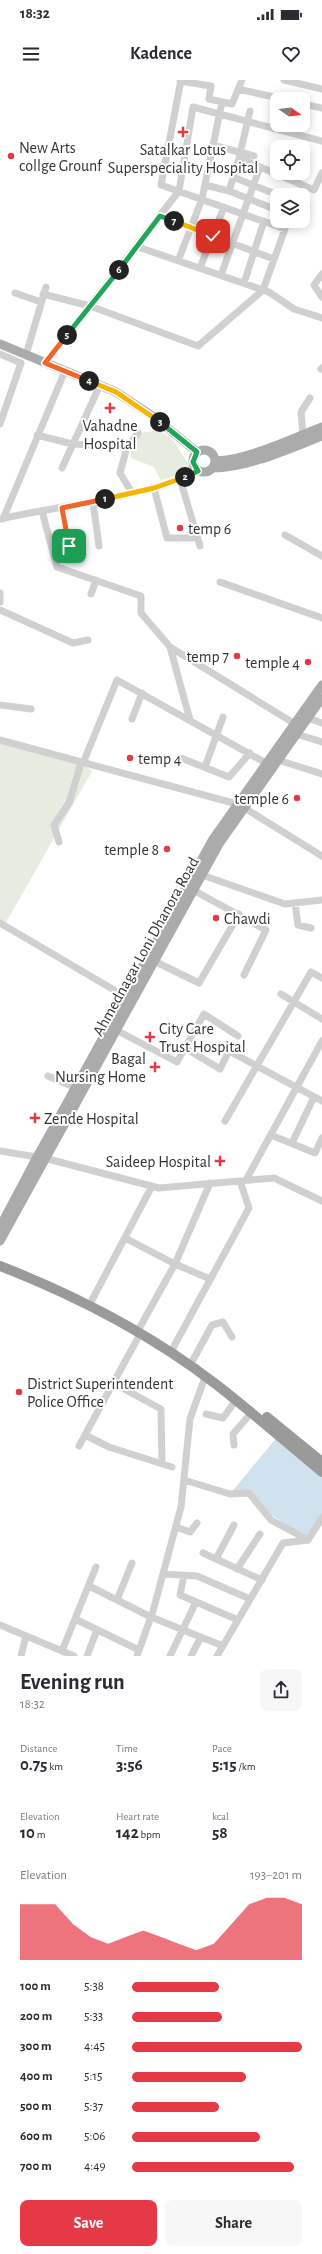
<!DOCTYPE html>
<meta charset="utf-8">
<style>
:root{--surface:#fff;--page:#f7f7f7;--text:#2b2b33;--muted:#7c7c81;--accent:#e63946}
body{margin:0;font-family:"Alegreya Sans",sans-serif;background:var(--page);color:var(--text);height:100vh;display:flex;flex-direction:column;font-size:15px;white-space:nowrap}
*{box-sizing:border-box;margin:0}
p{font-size:13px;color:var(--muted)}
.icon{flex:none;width:22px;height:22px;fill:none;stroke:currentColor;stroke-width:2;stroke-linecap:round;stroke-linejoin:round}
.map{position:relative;height:1576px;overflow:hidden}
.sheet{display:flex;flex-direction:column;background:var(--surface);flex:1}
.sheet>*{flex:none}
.needle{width:26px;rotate:104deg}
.controls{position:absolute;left:270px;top:12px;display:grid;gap:8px}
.controls a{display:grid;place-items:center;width:40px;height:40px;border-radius:8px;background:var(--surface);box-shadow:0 2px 10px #0003;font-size:20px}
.pin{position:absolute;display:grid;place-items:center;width:34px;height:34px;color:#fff;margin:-17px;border-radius:8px;box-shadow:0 2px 6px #0006}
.km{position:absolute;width:20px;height:20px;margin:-10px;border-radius:50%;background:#222;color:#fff;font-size:11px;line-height:20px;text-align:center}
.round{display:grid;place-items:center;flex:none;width:42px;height:42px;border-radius:8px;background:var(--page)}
.headline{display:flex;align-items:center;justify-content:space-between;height:68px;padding:0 20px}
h1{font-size:22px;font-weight:700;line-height:30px}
.figures{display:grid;grid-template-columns:repeat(3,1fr);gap:6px;height:68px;padding:4px 20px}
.figures div{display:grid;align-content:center}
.figures b{font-size:17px;font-weight:700}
.figures small{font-size:11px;font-weight:400}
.figures p{font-size:11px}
.chart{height:112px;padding:8px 20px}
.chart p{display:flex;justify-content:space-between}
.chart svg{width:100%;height:72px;margin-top:4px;fill:var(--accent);opacity:.7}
.cta{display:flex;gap:8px;margin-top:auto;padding:8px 20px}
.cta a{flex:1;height:46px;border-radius:8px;background:var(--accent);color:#fff;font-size:16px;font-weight:700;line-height:46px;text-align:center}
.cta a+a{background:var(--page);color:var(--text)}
ul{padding:0 20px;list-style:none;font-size:13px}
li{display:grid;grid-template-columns:64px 48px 1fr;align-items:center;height:30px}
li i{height:10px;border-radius:5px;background:var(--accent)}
.status{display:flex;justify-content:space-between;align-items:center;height:28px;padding:0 20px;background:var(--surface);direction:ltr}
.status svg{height:11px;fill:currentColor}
header{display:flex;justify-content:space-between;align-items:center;height:52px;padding:0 20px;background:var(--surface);font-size:18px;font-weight:700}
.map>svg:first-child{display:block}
.green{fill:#e6ecdf}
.water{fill:#cfe2ee}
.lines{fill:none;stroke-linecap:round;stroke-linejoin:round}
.minor{stroke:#d0d0d0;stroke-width:7}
.major{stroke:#ababab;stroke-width:9}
.highway{stroke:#9a9a9a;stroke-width:10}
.split-1-casing{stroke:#fff;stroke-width:8}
.split-2-casing{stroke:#fff;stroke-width:8}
.split-3-casing{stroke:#fff;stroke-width:8}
.split-4-casing{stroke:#fff;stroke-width:8}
.split-5-casing{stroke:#fff;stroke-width:8}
.split-6-casing{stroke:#fff;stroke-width:8}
.split-7-casing{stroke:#fff;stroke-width:8}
.split-8-casing{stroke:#fff;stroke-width:8}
.split-1{stroke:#f0652b;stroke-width:5}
.split-2{stroke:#f5b400;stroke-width:5}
.split-3{stroke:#22a559;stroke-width:5}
.split-4{stroke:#f5b400;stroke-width:5}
.split-5{stroke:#f0652b;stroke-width:5}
.split-6{stroke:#22a559;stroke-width:5}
.split-7{stroke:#22a559;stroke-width:5}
.split-8{stroke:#f5b400;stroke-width:5}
.poi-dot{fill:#e63946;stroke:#fff;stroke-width:1.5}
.labels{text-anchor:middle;stroke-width:4;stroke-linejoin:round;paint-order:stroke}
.poi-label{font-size:16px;fill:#333;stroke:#fff;text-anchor:start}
.street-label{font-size:16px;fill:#333;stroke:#fff}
</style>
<div class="status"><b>18:32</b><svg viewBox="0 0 49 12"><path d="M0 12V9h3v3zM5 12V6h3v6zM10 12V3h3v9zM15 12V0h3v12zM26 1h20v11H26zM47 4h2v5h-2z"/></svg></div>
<header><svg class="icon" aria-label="menu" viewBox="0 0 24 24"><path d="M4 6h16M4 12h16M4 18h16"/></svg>Kadence<svg class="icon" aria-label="heart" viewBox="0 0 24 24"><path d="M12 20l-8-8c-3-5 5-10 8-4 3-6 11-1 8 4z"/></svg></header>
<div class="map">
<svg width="322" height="1576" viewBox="0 0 322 1576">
<rect width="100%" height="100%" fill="#fff"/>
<path class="green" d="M 159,350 L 173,360 L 191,388 L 171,398 L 161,400 L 154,387 L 131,378 L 131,368 L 141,353 Z
M 0,659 L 83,683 L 92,691 L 4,846 L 0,844 Z"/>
<path class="water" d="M 278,1356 L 322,1392 L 322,1438 L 308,1460 L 257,1425 L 249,1413 L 230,1414 Z"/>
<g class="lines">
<path class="minor" d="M 284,0 L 322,9
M 180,1 L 211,6 L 209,19 L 232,24 L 242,0
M 238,9 L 283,19
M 303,24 L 322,28
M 212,65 L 254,76
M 239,78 L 250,31
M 233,97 L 278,115
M 205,105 L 229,111 L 277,130
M 229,111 L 239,78 L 314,110 L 322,93
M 303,125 L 307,126
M 160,136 L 274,179
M 138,167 L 269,212 L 294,229 L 322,238
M 178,181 L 202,119 L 222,22
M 200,188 L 224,127
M 322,194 L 314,205 L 322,217
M 221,195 L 260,87
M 244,203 L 264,141
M 15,213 L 41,222
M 43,214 L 90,226 L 198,266 L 263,210 L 285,149 L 161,105 L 181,0
M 0,274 L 21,283 L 0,344
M 26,275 L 46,207
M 45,283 L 179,111 L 193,27 L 322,61
M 321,289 L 322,288
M 37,355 L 72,364 L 113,366
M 303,355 L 301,332 L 310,318
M 62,388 L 100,305
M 180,399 L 200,466
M 154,408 L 167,458 L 197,458
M 132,413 L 120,393 L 127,367 L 138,353
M 93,422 L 99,466
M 62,428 L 69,466
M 42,431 L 57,487 L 141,516 L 141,533 L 170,567 L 295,644
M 0,439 C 66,424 136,420 198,391
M 3,439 L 65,291
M 285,455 L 322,476
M 220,502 L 322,538
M 0,513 L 0,522
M 91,514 L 96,500
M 0,530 L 73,563 L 88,560
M 170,567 L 190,640
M 0,625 L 31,629
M 308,638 L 322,643
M 132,639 L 142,613
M 296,654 L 322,662
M 0,660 L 237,724
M 181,678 L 229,697 L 250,673
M 278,680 L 322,694
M 83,683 L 117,600 L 266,683
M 205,687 L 223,637
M 243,727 L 322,776
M 59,762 L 54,745 L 69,723 L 81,683
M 202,795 L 285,824 L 322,820
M 193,810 L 266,850 L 244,895
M 295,823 L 298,845 L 311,848
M 0,843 L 126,917
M 154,881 L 199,903 L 239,834
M 281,914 L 322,939
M 116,950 L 177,982 L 204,934 L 238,956
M 185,968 L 220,989 L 229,971 L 322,1021
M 48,996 L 76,1008
M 225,1041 L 311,892 L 322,898
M 271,1055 L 315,1073 L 322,1058
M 292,1063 L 314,1017
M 0,1071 L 37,1077
M 44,1078 L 159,1108 L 274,1098 L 322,1121
M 246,1100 L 322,961
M 125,1158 L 175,1184 L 210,1199
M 92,1220 L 152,1106
M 140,1247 L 175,1184 L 210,1103
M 173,1268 L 249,1128 L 240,1101
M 193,1280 L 212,1245 L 223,1242 L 232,1257
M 113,1303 L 161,1329 L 162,1384
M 206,1334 L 223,1338 L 236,1320
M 85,1355 L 109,1367 L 172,1387
M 234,1365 L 233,1354 L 251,1333
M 79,1366 L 140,1254
M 184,1400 L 230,1414 L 249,1413 L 271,1440 L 308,1460
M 176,1447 L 190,1452 L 197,1443
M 203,1473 L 262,1500
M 216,1479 L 234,1445
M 237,1489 L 260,1454
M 163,1494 L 197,1496 L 250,1519
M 184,1495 L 180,1515 L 238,1540
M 89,1506 L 151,1537 L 223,1566
M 117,1520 L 132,1483
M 75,1539 L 139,1570
M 0,1545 L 74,1576
M 62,1571 L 96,1487
M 21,1576 L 26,1556
M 87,1576 L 97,1550
M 137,1576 L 153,1531 L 181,1427 L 190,1339 L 205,1297
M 170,1576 L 196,1522
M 191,1576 L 201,1557
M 217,1576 L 283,1463 L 308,1460 L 322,1438"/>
<path class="major" d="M 0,264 L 116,312 L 154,337 L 197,372
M193 381a11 11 0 1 1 22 0a11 11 0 1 1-22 0Z
M 215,380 C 238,384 298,356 322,347
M 213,388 C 250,387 288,369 322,356
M 0,1147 L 37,1077 L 213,759 L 322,605
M 0,1161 L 219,764 L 322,618"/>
<path class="highway" d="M 0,1186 C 77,1216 152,1255 217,1305 C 253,1333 287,1363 322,1392
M 267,1337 L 322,1382"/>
</g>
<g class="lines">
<defs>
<path id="split-1" d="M 69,466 L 62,428 L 105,419"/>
<path id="split-2" d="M 105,419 L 154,408 L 185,397"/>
<path id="split-3" d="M 160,342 L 197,372 L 193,382 L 198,391 L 185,397"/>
<path id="split-4" d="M 89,301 L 116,312 L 160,342"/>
<path id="split-5" d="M 67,255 L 45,283 L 89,301"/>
<path id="split-6" d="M 67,255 L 119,190"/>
<path id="split-7" d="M 119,190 L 160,136 L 174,141"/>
<path id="split-8" d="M 174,141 L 213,156"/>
</defs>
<use href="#split-1" class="split-1-casing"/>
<use href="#split-2" class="split-2-casing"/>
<use href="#split-3" class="split-3-casing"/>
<use href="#split-4" class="split-4-casing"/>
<use href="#split-5" class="split-5-casing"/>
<use href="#split-6" class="split-6-casing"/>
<use href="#split-7" class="split-7-casing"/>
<use href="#split-8" class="split-8-casing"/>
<use href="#split-1" class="split-1"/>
<use href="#split-2" class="split-2"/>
<use href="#split-3" class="split-3"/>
<use href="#split-4" class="split-4"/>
<use href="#split-5" class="split-5"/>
<use href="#split-6" class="split-6"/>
<use href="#split-7" class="split-7"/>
<use href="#split-8" class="split-8"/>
</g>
<g class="poi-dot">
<path d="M181 46h4v4h4v4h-4v4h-4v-4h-4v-4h4z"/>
<circle cx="11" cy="76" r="4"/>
<path d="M108 322h4v4h4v4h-4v4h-4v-4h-4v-4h4z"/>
<circle cx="180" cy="448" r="4"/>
<circle cx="237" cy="576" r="4"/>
<circle cx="308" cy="582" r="4"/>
<circle cx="130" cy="678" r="4"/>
<circle cx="297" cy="718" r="4"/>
<circle cx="167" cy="769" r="4"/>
<circle cx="216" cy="838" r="4"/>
<path d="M148 951h4v4h4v4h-4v4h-4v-4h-4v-4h4z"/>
<path d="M153 981h4v4h4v4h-4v4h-4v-4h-4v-4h4z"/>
<path d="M33 1032h4v4h4v4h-4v4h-4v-4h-4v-4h4z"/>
<path d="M218 1075h4v4h4v4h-4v4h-4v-4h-4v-4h4z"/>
<circle cx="19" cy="1312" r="4"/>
</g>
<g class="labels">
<g class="poi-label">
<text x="19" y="73">New Arts<tspan x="19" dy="18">collge Grounf</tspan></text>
<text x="183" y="75" text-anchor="middle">Satalkar Lotus<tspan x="183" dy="18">Superspeciality Hospital</tspan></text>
<text x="110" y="351" text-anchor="middle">Vahadne<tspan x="110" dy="18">Hospital</tspan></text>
<text x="188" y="454">temp 6</text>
<text x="229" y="582" text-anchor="end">temp 7</text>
<text x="300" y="588" text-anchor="end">temple 4</text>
<text x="138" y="684">temp 4</text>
<text x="289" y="724" text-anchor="end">temple 6</text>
<text x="159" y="775" text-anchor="end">temple 8</text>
<text x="224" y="844">Chawdi</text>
<text x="159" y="954">City Care<tspan x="159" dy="18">Trust Hospital</tspan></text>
<text x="146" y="984" text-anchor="end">Bagal<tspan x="146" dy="18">Nursing Home</tspan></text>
<text x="44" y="1044">Zende Hospital</text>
<text x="211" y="1087" text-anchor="end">Saideep Hospital</text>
<text x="27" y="1309">District Superintendent<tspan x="27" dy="18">Police Office</tspan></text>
</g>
<g class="street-label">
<text transform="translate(145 866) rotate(-61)" y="6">Ahmednagar Loni Dhanora Road</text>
</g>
</g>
</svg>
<div class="controls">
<a><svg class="needle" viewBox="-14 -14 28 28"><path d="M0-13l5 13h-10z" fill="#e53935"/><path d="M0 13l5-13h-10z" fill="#7c7c81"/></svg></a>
<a><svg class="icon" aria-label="locate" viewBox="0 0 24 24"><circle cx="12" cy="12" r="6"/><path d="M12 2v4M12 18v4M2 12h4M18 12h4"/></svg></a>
<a><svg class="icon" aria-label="layers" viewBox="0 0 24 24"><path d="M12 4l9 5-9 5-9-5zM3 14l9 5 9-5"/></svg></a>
</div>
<div class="pin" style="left:69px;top:466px;background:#1e9e55"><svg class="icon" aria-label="arrive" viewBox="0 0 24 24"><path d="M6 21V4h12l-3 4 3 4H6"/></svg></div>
<div class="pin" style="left:213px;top:156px;background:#d93025"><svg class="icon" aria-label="check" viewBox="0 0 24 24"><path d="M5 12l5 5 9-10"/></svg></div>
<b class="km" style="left:105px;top:419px">1</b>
<b class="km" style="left:185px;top:397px">2</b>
<b class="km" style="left:160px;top:342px">3</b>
<b class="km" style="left:89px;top:301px">4</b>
<b class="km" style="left:67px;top:255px">5</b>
<b class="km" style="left:119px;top:190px">6</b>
<b class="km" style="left:174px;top:141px">7</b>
</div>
<section class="sheet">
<div class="headline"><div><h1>Evening run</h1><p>18:32</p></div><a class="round"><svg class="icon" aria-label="share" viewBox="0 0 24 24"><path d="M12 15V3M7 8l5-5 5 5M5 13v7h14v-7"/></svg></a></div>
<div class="figures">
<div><p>Distance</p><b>0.75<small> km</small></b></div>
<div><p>Time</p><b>3:56</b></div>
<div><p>Pace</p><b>5:15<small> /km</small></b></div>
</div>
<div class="figures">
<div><p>Elevation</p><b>10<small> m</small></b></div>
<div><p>Heart rate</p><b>142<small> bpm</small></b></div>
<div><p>kcal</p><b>58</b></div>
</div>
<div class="chart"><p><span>Elevation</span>193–201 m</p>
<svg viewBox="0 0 160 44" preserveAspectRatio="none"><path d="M0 44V10L10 10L20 10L30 22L40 30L50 34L60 30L70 26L80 30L90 34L100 38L110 34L120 22L130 10L140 6L150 6L160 10V44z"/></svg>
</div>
<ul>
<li><b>100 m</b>5:38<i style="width:51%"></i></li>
<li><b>200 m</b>5:33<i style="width:53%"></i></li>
<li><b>300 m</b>4:45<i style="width:100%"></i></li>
<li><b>400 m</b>5:15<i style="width:67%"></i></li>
<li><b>500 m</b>5:37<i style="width:51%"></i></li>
<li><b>600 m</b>5:06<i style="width:75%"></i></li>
<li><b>700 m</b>4:49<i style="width:95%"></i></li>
</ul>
<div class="cta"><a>Save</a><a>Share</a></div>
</section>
